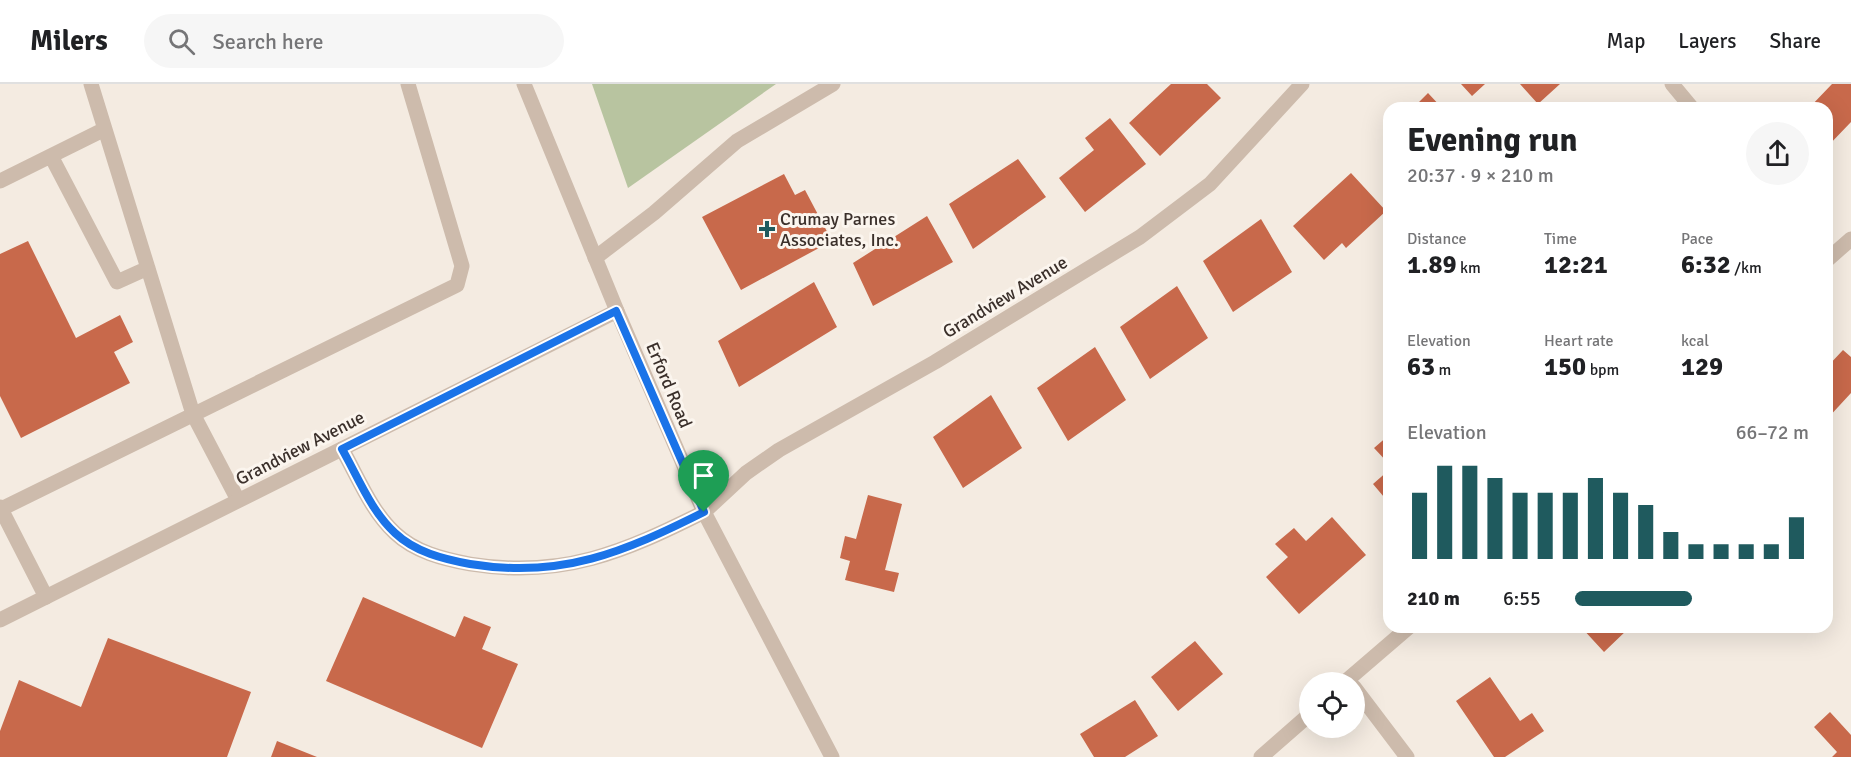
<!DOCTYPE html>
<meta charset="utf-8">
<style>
:root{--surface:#fff;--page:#f6f6f6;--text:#202124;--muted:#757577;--line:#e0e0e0;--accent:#1f5a5e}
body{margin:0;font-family:Signika,sans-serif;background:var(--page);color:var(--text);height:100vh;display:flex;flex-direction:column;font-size:22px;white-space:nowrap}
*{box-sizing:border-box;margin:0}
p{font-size:20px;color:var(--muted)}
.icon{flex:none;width:33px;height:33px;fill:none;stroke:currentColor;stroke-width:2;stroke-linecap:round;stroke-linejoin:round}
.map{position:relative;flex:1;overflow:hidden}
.sheet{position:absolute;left:1383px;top:18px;width:450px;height:531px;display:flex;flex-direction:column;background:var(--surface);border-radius:18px;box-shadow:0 6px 24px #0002}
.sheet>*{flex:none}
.tools{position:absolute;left:1299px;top:588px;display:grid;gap:12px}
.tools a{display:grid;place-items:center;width:66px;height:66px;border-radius:50%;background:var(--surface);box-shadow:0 6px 24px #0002;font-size:30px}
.pin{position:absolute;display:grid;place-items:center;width:51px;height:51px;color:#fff;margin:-62px -26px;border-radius:50% 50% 50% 0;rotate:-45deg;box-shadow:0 0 6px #0007}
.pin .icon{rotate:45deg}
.round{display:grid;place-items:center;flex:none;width:63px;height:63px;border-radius:32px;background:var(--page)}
.summary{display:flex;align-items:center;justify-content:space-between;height:102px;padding:0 24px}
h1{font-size:33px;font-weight:700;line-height:45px}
.metrics{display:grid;grid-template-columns:repeat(3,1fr);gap:9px;height:102px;padding:6px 24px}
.metrics div{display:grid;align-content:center}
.metrics b{font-size:26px;font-weight:700}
.metrics small{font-size:16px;font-weight:400}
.metrics p{font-size:16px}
.chart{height:168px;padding:12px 24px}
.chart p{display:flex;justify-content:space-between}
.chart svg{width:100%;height:108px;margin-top:6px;stroke:var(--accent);stroke-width:6}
ul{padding:0 24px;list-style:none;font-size:20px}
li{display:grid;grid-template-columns:96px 72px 1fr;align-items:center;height:45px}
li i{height:15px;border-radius:8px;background:var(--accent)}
header{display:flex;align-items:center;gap:36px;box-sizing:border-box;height:84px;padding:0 30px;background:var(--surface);border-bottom:2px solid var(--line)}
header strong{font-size:28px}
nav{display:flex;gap:33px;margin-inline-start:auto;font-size:21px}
.search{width:420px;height:54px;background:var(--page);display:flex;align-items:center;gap:15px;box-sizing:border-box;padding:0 21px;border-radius:33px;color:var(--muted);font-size:22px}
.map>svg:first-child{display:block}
.green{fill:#b8c4a0}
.building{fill:#c8694b}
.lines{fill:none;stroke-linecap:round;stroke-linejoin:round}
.service{stroke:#cdbbac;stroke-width:15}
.minor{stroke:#cdbbac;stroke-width:15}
.tertiary{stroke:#cdbbac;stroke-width:15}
.route-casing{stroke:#fff;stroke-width:12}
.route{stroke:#1a73e8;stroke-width:8}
.poi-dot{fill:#1f5a5e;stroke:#fbf5ee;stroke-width:2}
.labels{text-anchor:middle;stroke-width:6;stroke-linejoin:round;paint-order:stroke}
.poi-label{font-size:18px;fill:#3b302b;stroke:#fbf5ee;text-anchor:start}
.street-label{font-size:18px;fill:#3b302b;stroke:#fbf5ee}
</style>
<header>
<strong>Milers</strong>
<div class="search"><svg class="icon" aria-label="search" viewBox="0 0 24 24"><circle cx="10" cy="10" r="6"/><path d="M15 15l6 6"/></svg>Search here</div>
<nav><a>Map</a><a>Layers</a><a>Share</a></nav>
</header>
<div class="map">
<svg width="1851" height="673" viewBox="0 0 1851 673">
<rect width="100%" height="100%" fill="#f4ebe1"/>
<path class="green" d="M 592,0 L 776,0 L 628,104 Z"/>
<path class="building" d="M 1171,0 L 1207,0 L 1221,14 L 1160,72 L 1129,39 Z
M 1461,0 L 1485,0 L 1472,12 Z
M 1520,0 L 1560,0 L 1538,20 Z
M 1832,0 L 1851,0 L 1851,38 L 1827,63 L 1827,24 L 1809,24 Z
M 1428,9 L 1442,24 L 1413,24 Z
M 1110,34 L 1146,80 L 1085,128 L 1059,94 L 1094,66 L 1085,54 Z
M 1018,75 L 1046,113 L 973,165 L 949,120 Z
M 1351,89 L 1386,127 L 1346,164 L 1342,159 L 1324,176 L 1293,142 Z
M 784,90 L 795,111 L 805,106 L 832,157 L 741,206 L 702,133 Z
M 927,132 L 953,178 L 873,222 L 853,179 Z
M 1261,135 L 1292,188 L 1233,228 L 1203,177 Z
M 28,157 L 76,254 L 120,231 L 133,258 L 114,268 L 130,299 L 21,354 L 0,312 L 0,170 Z
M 814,198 L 837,243 L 739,303 L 718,257 Z
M 1177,202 L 1208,254 L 1150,295 L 1120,243 Z
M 1095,263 L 1126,316 L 1068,357 L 1037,304 Z
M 1843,266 L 1851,273 L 1851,309 L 1827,335 L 1827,283 Z
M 991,311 L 1022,364 L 963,404 L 933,353 Z
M 1389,351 L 1389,380 L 1374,364 Z
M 1389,386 L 1389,419 L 1373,400 Z
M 868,411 L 902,420 L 885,486 L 899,489 L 894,508 L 845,496 L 850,477 L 840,474 L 845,452 L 856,455 Z
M 1332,433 L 1366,471 L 1299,530 L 1266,493 L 1288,473 L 1275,460 L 1294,444 L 1306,457 Z
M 363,513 L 455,553 L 464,532 L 491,543 L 482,565 L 518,580 L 482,664 L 326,597 Z
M 1581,543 L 1626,543 L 1628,545 L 1604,568 Z
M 108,554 L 251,608 L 227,673 L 0,673 L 0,647 L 19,596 L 81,623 Z
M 1195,557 L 1223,590 L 1178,627 L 1151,593 Z
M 1490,593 L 1520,637 L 1532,629 L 1544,647 L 1505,673 L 1494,673 L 1456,617 Z
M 1135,616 L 1158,652 L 1125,673 L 1094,673 L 1080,650 Z
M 1830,628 L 1851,651 L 1851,673 L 1832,673 L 1837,668 L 1814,643 Z
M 277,657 L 317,673 L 271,673 Z"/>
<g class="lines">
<path class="service" d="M 91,0 L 193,330 L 238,416
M 51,72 L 117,198 L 148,184
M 0,97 L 105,45
M 595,174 L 654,129 L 737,57 L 833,0
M 342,365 C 358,393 371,427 395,449 C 415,468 443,475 470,480 C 562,495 624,468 704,428
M 0,423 L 46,513
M 1,425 L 457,201 L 462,182 L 408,0"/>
<path class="minor" d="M 1672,0 L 1692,24
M 704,428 L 746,389 L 779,366 L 935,278 L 1140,153 L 1210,100 L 1302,0
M 0,536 L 617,227
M 1354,603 L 1407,673"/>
<path class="tertiary" d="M 524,0 L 617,227 L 704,428 L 832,673
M 1827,176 L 1851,155
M 1345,598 L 1409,543
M 1261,673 L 1310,630"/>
</g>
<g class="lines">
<defs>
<path id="route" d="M 616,227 L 704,428 C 624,468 562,495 470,480 C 443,475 415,468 395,449 C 371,427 358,393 342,365 Z"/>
</defs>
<use href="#route" class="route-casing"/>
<use href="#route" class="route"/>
</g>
<path class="poi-dot" d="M764 136h6v6h6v6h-6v6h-6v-6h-6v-6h6z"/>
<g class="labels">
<g class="poi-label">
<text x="780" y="141">Crumay Parnes<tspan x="780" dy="21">Associates, Inc.</tspan></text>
</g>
<g class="street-label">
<text transform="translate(1005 213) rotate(-31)" y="6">Grandview Avenue</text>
<text transform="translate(669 301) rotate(67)" y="6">Erford Road</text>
<text transform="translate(300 364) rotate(-27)" y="6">Grandview Avenue</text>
</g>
</g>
</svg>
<div class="tools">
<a><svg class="icon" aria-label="locate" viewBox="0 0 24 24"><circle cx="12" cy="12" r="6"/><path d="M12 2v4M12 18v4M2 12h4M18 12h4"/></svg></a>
</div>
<div class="pin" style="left:704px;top:428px;background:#1e9e55"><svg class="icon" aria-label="arrive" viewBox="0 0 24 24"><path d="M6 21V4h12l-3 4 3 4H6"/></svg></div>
<section class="sheet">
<div class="summary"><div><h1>Evening run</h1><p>20:37 · 9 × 210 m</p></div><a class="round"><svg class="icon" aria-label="share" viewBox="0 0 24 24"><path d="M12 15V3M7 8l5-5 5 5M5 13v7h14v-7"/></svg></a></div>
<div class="metrics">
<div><p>Distance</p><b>1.89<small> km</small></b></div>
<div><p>Time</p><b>12:21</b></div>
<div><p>Pace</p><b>6:32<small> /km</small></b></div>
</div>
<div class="metrics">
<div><p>Elevation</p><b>63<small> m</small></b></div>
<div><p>Heart rate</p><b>150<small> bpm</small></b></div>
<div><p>kcal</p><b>129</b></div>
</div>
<div class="chart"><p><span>Elevation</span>66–72 m</p>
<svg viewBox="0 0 160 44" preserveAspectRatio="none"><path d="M5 44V17M15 44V6M25 44V6M35 44V11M45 44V17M55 44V17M65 44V17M75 44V11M85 44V17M95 44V22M105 44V33M115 44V38M125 44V38M135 44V38M145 44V38M155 44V27"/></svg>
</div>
<ul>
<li><b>210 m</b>6:55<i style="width:50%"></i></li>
</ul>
</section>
</div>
